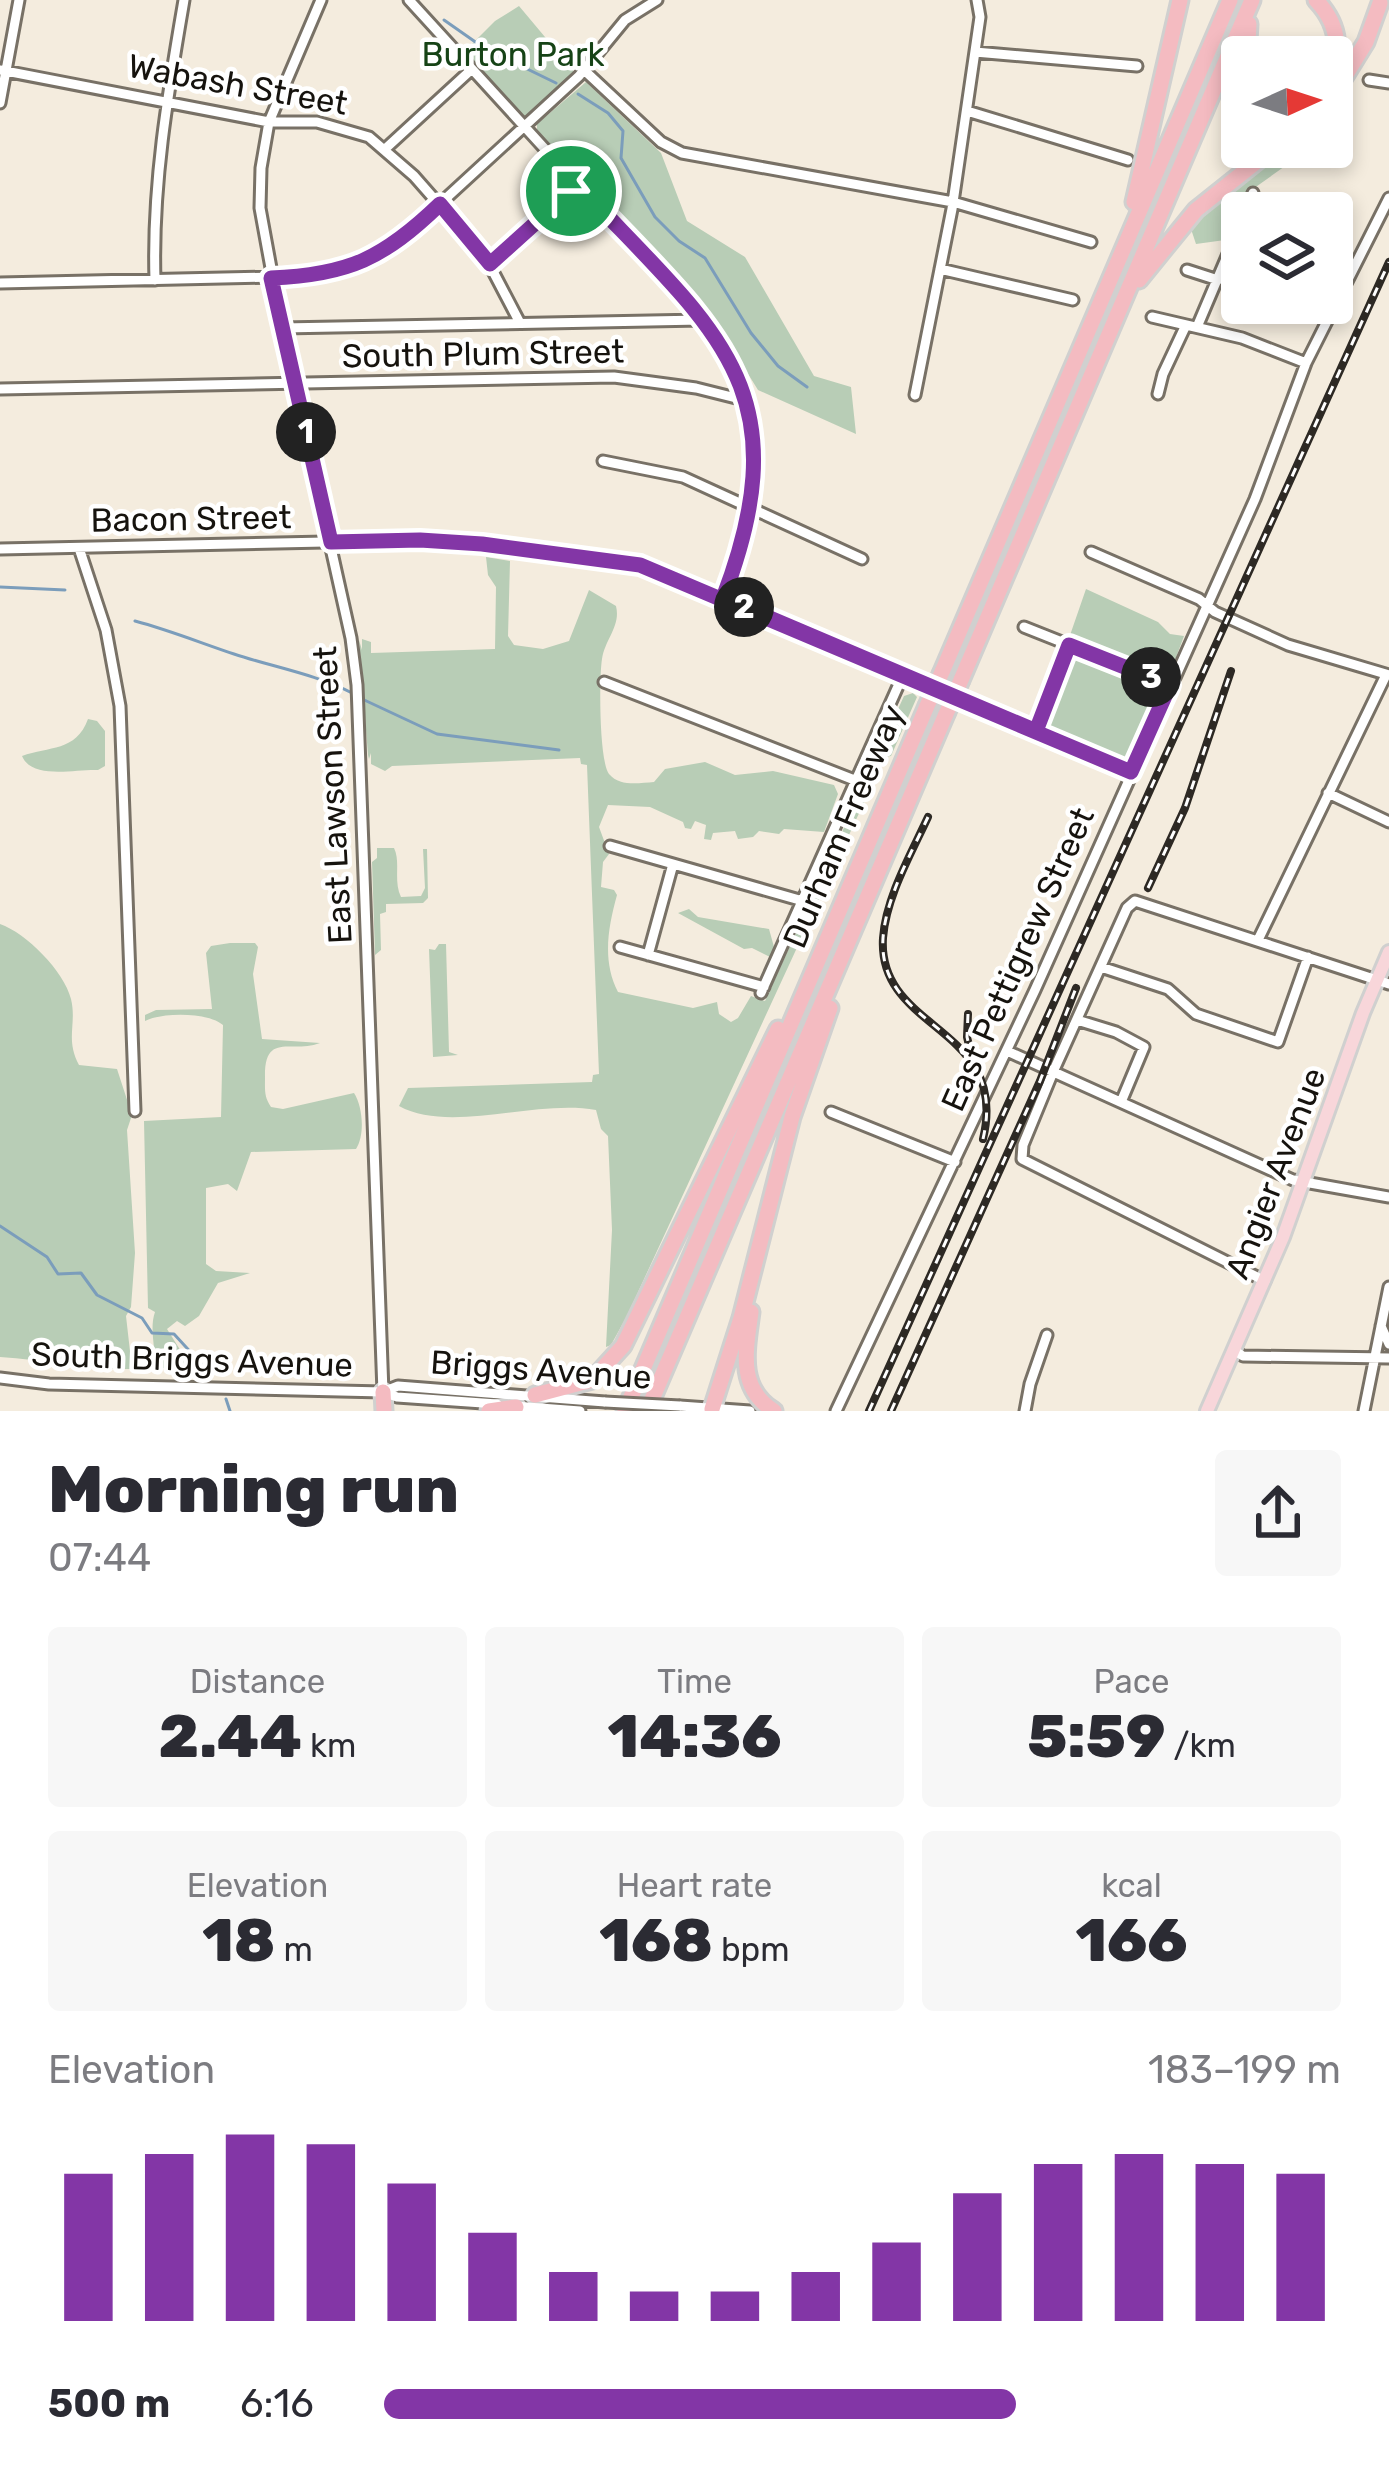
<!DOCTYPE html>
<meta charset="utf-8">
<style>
:root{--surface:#fff;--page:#f7f7f7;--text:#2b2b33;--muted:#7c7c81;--accent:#8336a6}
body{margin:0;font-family:Rubik,sans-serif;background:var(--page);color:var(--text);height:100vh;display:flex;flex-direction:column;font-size:45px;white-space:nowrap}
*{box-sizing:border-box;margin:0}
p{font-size:39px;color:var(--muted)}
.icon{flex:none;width:66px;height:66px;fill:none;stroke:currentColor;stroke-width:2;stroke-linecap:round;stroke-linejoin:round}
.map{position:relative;height:1411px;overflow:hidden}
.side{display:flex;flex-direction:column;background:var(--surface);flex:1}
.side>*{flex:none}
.needle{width:78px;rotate:87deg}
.tools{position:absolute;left:1221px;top:36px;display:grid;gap:24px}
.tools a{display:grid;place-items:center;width:132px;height:132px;border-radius:12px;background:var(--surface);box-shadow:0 6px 18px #0003;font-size:60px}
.pin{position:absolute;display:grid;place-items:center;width:102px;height:102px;color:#fff;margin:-51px;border:6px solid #fff;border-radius:50%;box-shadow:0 3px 12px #0007}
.km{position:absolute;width:60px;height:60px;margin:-30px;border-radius:50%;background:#222;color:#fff;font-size:33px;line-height:60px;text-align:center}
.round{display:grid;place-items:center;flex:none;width:126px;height:126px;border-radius:12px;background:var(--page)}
.headline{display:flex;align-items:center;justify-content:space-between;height:204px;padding:0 48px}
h1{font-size:66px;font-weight:800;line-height:90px}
.figures{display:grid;grid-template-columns:repeat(3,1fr);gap:18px;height:204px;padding:12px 48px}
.figures div{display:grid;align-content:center;border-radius:12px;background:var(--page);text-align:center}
.figures b{font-size:60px;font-weight:800}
.figures small{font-size:33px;font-weight:400}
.figures p{font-size:33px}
.chart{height:336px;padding:24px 48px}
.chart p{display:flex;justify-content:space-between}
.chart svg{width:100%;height:216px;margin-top:12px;stroke:var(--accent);stroke-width:6}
ul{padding:0 48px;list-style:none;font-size:39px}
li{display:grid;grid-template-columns:192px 144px 1fr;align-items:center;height:90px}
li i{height:30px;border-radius:15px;background:var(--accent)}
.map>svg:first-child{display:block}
.green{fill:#b8cdb6}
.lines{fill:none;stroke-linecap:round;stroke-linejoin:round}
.stream{stroke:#7b9dbb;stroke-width:3}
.minor-casing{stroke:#787166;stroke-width:15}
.major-casing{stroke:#d0d0cf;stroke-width:18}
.highway-casing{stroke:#d0d0cf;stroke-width:21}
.minor{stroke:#fff;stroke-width:9}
.major{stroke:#f8d6da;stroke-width:12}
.highway{stroke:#f4bbc1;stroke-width:15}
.rail-casing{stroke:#2d2924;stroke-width:8}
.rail{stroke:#fff;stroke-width:3;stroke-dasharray:9;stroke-linecap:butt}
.minor-bridge-casing{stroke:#787166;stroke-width:15;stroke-linecap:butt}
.highway-bridge-casing{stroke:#d0d0cf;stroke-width:21;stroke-linecap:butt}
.minor-bridge{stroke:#fff;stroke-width:9}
.highway-bridge{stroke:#f4bbc1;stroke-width:15}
.route-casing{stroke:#fff;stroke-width:24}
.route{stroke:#8336a6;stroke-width:15}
.labels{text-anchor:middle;stroke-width:9;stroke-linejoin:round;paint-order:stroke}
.park-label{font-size:33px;fill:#164316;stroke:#fff}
.street-label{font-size:33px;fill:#16130e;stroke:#fff}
</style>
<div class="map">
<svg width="1389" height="1411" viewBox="0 0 1389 1411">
<rect width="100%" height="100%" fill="#f4ecde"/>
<path class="green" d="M 519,6 L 576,74 L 532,115 L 523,116 L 463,53 L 495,21 Z
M 586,82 L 661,153 L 687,221 L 745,257 L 814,376 L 851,387 L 856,434 L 758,390 L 717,324 L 537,135 L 537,124 Z
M 1287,147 L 1312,147 L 1243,196 L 1228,213 L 1231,229 L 1225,240 L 1196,244 L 1190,226 L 1212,202 Z
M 486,557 L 510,561 L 508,636 L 514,645 L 543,649 L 569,641 L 589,590 L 616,606 C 621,626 605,639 602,659 C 599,677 599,761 609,774 C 620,787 639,783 654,782 L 665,769 L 705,762 L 735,775 L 773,771 L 834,785 L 838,794 L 824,832 L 784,829 L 779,834 L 759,831 L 753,837 L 738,839 L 735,831 L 713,833 L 711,840 L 704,839 L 706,825 L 695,821 L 691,829 L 685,828 L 683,822 L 650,807 L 608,805 L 599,827 L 609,854 L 603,862 L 601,887 L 614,890 L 617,895 C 608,928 602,961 618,992 L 693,1008 L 717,1002 L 719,1014 L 731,1022 L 738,1018 L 751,996 L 765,1001 L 904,696 L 913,693 L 917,697 L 891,756 L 885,757 L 627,1316 L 611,1345 L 606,1347 L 612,1230 L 608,1136 L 601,1129 L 596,1110 C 535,1099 450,1134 399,1106 L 408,1088 L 592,1082 L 593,1075 L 599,1074 L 587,765 L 581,764 L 580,758 L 392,766 L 385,771 L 371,764 L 371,753 L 369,759 L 368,755 L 359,640 L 362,650 L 362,639 L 371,642 L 371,653 L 495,649 L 496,587 L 488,575 Z
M 1086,589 L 1158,622 L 1170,634 L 1184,636 L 1168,679 L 1068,641 Z
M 1070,648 L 1168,686 L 1130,769 L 1040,730 Z
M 88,719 L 97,721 L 105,731 L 105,766 L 98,770 C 75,769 32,780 22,756 C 49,746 76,752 88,719 Z
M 377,848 L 394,848 C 401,862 393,880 401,897 L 421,896 L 425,888 L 423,849 L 427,849 L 428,898 L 423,903 L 386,904 L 386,912 L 380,914 L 381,950 L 375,955 L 372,862 L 377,858 Z
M 689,909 L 698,917 L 769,929 L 774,947 L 770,957 L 752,948 L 744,949 L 678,913 Z
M 0,924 C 26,933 64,971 71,999 C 77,1024 65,1039 79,1065 L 117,1069 L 132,1115 L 127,1130 L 135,1253 L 131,1307 L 126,1316 L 132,1369 C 87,1370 45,1360 0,1357 Z
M 230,943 L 255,943 L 258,947 L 253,974 L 262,1039 L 320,1043 C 291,1054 264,1031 265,1078 C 265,1090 264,1097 271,1107 L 283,1109 L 354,1093 C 363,1107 365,1135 356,1149 L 251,1152 L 237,1191 L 228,1184 L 206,1188 L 206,1264 L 216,1271 L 250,1273 L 218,1283 L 199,1316 L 185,1326 L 177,1321 L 167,1329 L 184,1356 L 184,1368 L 155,1368 C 156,1349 149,1329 155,1312 L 148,1308 L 144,1121 L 221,1117 L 223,1025 C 208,1012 162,1012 145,1021 L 145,1015 L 156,1010 L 212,1009 L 206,953 L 211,946 Z
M 439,944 L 446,944 L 449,1052 L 458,1055 L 433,1057 L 429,949 L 435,950 Z"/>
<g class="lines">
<path class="stream" d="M 444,20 L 484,48 L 556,83
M 578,94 L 608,113 L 623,131 L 621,158 L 655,217 L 679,241 L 705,258 L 751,333 L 778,366 L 807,387
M 0,587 L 65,590
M 135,621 C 169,630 201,643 234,654 C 273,667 315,674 352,693
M 360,698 L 437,734 L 559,750
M 0,1226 L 47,1257 L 58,1274 L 81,1273 L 97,1295 L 142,1318 L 152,1333 L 174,1334 L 207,1370
M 226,1399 L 230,1411"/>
<defs>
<path id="minor" d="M 321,0 L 269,122 L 261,168 L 260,208 L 282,328 L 351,638 L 357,685 L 383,1392
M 409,0 L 701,320 C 775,406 760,499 723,598
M 975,52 L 1137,66
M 0,70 L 269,122 L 317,122 L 369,137 L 414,176 L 486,258 L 520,323
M 584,70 L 661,142 L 682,153 L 953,202 L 1091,242
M 1369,80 L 1389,83
M 0,103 L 19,0
M 967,111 L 1128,160
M 385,149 L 472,69
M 1245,213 L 1253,193
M 490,264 L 577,185
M 940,269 L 1073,300
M 1187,270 L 1218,280
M 155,280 C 152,185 168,93 184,0
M 0,283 L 318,276 L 361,264 L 406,235 L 579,76 L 625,20 L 657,0
M 1152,317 L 1242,338 L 1306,363
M 1197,327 L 1242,221
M 282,328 L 701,320
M 0,389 L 614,377 L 696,388 L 748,401
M 1158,394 L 1163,374 L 1186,325
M 915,395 L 952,209 L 980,17 L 977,0
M 603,461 L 683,477 L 862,559
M 79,548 L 106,630 L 120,706 L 135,1111
M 0,549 L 420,540 L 607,559 L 640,565 L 680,578 L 1131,772
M 1091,552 L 1199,599 L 1215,612 L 1288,645 L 1389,675
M 1024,627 L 1170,685
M 604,682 L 857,781
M 1036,731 L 1069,645
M 1328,793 L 1389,822
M 610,846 L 803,901
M 1258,940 L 1386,675
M 620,947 L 764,987
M 648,955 L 673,864
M 1101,967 L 1168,989 L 1196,1014 L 1278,1042 L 1308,957
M 761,993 L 903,675
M 1077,1020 L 1116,1032 L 1144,1047 L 1121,1102
M 1007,1051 L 1293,1180 L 1389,1197
M 831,1112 L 955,1162
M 1265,1281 L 1022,1159 L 1023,1145 L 1053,1072 L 1127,908 L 1135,901 L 1389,984
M 1381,1326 L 1389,1344
M 1235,1351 L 1243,1356 L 1389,1358
M 0,1378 L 49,1384 L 383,1392 L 397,1397 L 497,1404
M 383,1392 L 398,1386 L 605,1402
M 514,1406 L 580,1411
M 680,1406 L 750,1411
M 836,1411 L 1035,990 L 1255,499 L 1306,363 L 1389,198
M 1025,1411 L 1030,1384 L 1047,1335
M 1364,1411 L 1389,1287"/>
<path id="major" d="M 1207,1411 L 1283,1237 L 1363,1013 L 1389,952"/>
<path id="highway" d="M 1316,0 C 1335,20 1342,43 1332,70
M 1247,57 L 1249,24
M 1332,97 L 1366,42 L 1380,3
M 1134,202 L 1180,0
M 1139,280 L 1196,210 L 1275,147
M 942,672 L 1230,0
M 961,680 L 1252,0
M 751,1312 C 746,1350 737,1388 774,1411
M 383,1392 L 384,1411
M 535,1395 L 592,1380 L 623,1346 L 778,1029
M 712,1409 L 741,1318 L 792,1117 L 830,1008
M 489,1411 L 516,1407
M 625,1411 L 927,706
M 647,1411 L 946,714"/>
</defs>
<use href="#minor" class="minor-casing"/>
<use href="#major" class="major-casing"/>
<use href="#highway" class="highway-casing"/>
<use href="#minor" class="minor"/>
<use href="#major" class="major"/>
<use href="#highway" class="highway"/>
<defs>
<path id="rail" d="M 928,817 C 911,854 886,897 883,938 C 877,1032 1010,1025 983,1139
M 1148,888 L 1185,808 L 1231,671
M 968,1014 L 967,1037 L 972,1058
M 869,1411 L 1389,262
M 891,1411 L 1040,1081 L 1076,988"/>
</defs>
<use href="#rail" class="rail-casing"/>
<use href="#rail" class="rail"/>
<defs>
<path id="minor-bridge" d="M 605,1402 L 680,1406"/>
<path id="highway-bridge" d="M 927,706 L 942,672
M 946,714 L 961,680"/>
</defs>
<use href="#minor-bridge" class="minor-bridge-casing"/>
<use href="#highway-bridge" class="highway-bridge-casing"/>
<use href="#minor-bridge" class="minor-bridge"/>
<use href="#highway-bridge" class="highway-bridge"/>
</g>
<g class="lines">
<defs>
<path id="route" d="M 571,191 L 490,264 L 440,204 C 384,258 349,275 271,278 L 331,542 L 420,540 L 482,544 L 640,565 L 1131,772 L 1170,685 L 1069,645 L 1036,731 L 723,598 C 804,386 713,329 578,185 L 571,191"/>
</defs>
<use href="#route" class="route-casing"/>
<use href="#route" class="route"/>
</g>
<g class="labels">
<g class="park-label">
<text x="513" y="66">Burton Park</text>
</g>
<g class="street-label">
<text transform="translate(238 84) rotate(10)" y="12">Wabash Street</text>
<text transform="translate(483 353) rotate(-1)" y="12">South Plum Street</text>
<text transform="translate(191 518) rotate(-1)" y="12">Bacon Street</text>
<text transform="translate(332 795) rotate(-93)" y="12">East Lawson Street</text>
<text transform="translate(843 826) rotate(-67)" y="12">Durham Freeway</text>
<text transform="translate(1017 959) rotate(-66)" y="12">East Pettigrew Street</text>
<text transform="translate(1275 1173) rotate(-69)" y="12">Angier Avenue</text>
<text transform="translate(192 1359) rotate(2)" y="12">South Briggs Avenue</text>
<text transform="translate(541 1369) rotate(4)" y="12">Briggs Avenue</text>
</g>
</g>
</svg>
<div class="tools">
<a><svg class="needle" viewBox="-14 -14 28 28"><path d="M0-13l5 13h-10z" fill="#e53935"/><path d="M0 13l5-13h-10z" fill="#7c7c81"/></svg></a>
<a><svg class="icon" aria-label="layers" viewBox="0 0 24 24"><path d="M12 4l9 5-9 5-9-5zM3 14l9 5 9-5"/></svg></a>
</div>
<div class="pin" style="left:571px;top:191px;background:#1e9e55"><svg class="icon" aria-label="arrive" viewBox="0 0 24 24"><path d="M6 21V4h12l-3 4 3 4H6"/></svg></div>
<b class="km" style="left:306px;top:432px">1</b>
<b class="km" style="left:744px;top:607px">2</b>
<b class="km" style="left:1151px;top:677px">3</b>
</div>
<section class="side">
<div class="headline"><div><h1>Morning run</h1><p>07:44</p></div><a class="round"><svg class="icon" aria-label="share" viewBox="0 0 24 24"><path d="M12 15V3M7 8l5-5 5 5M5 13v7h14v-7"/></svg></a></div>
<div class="figures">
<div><p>Distance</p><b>2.44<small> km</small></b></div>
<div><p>Time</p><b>14:36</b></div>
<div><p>Pace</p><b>5:59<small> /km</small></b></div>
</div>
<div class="figures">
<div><p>Elevation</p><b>18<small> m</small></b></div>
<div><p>Heart rate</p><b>168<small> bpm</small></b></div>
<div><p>kcal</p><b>166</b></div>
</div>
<div class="chart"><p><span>Elevation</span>183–199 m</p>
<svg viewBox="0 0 160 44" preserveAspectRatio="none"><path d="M5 44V14M15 44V10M25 44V6M35 44V8M45 44V16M55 44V26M65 44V34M75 44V38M85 44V38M95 44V34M105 44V28M115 44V18M125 44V12M135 44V10M145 44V12M155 44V14"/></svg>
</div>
<ul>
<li><b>500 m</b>6:16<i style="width:66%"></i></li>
</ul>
</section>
